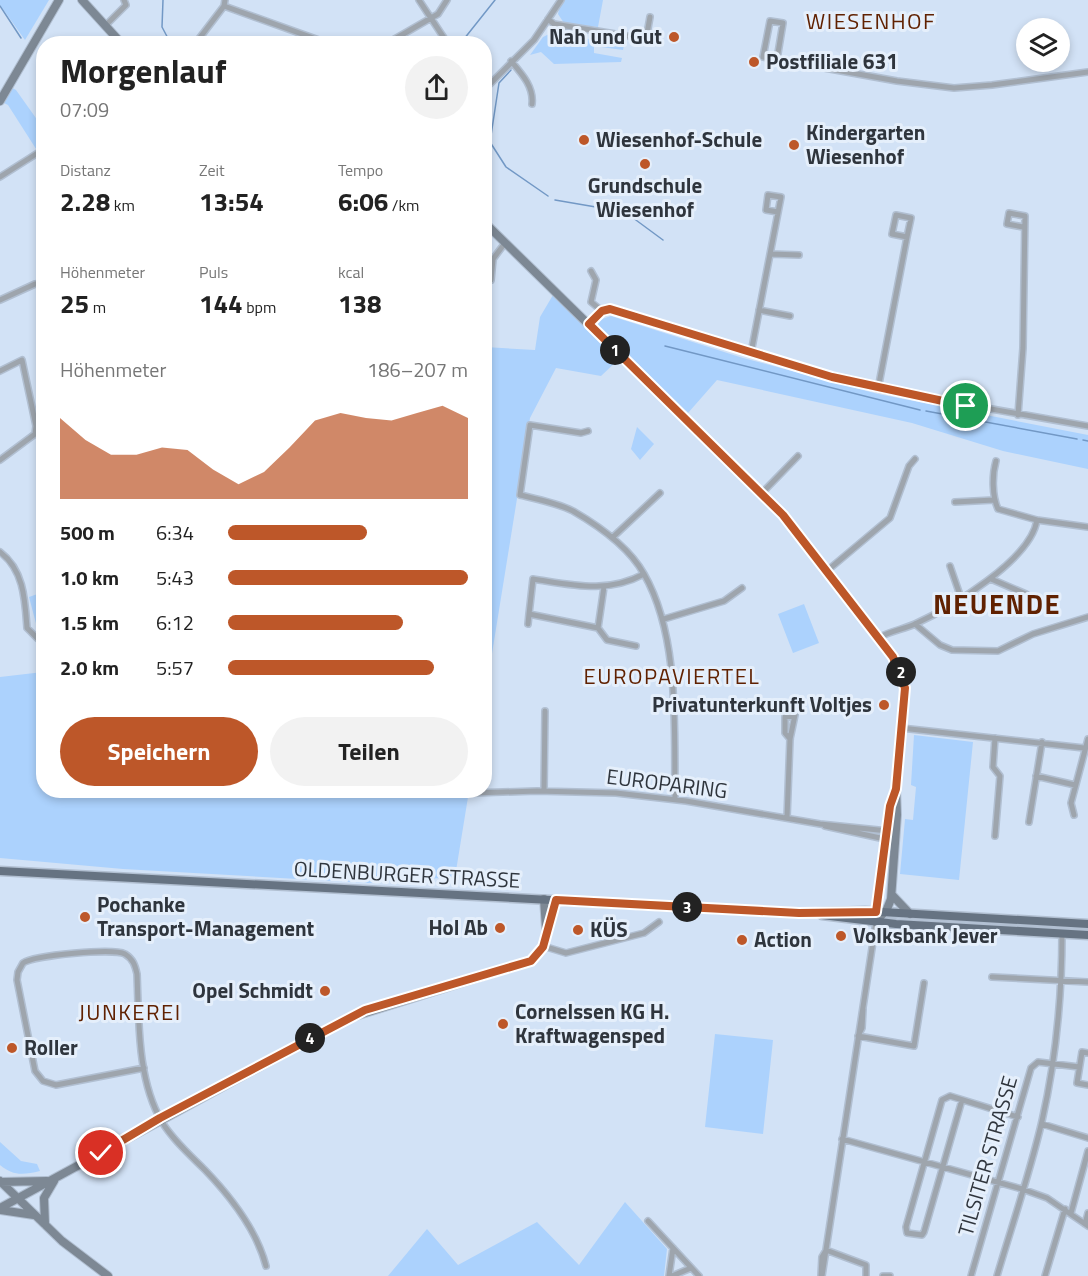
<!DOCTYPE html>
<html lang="de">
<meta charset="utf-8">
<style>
:root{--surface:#fff;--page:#f2f2f2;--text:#222;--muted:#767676;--accent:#bd5729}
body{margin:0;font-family:"Titillium Web",sans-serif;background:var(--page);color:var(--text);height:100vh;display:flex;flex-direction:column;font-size:22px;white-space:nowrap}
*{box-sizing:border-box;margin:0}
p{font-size:20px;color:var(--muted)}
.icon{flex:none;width:33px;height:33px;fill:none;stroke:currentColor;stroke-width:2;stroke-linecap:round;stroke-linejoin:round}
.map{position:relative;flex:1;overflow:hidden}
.drawer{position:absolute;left:36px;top:36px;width:456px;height:762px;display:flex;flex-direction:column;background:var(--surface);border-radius:24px;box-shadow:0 3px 9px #0003}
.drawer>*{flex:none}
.controls{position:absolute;left:1016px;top:18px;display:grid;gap:12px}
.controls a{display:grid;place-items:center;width:54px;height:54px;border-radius:50%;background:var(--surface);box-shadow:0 3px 9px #0003;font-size:30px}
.pin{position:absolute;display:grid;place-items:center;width:51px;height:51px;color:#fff;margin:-26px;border:3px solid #fff;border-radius:50%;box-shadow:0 2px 6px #0007}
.km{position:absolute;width:30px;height:30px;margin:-15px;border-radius:50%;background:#222;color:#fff;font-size:16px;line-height:30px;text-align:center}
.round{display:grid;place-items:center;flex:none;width:63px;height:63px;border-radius:32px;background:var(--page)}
.head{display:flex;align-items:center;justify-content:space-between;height:102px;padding:0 24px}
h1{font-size:33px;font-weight:700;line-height:45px}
.figures{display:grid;grid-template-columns:repeat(3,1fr);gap:9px;height:102px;padding:6px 24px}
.figures div{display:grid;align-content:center}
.figures b{font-size:26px;font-weight:700}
.figures small{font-size:16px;font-weight:400}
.figures p{font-size:16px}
.chart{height:168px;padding:12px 24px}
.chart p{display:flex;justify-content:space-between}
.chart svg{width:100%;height:108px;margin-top:6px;fill:var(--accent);opacity:.7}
.button{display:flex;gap:12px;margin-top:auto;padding:12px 24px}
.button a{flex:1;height:69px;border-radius:36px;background:var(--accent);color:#fff;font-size:24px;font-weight:700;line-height:69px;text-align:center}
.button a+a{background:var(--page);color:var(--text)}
ul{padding:0 24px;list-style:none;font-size:20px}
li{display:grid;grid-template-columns:96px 72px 1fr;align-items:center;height:45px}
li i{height:15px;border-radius:8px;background:var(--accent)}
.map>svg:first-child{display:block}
.green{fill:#acd2fd}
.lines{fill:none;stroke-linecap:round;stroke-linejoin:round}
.stream{stroke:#7298c5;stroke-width:1.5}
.street-casing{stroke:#b1bfd1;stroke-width:8}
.secondary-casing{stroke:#b1bfd1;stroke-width:10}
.primary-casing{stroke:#b1bfd1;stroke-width:11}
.street{stroke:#9ea5ad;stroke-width:5}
.secondary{stroke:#7d8894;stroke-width:8}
.primary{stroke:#667382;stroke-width:8}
.route-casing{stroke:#fff;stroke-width:12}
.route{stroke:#bd5729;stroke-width:8}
.poi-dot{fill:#bd5729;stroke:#e5effb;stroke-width:2}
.labels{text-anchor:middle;stroke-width:6;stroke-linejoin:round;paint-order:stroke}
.poi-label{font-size:21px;font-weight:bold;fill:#2f353d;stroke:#e5effb;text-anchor:start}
.street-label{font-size:21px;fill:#2f353d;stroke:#e5effb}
.neighbourhood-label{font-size:22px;letter-spacing:1.5px;fill:#602101;stroke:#e5effb}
.district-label{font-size:27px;font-weight:bold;letter-spacing:1.5px;fill:#602101;stroke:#e5effb}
</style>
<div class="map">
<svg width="1088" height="1276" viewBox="0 0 1088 1276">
<rect width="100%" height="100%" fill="#d2e2f6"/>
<path class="green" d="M 0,0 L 49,0 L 25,40 L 0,5 Z
M 561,0 L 603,0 L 598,27 L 564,23 L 558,14 Z
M 557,30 L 568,31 L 572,36 L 624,45 L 623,50 L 594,46 L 594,53 L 622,58 L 621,62 L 554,64 L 541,52 L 530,55 L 543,37 Z
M 9,86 L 16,90 L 43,128 L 43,149 L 38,152 L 8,105 L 0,101 Z
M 553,295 L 618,360 L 601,376 L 556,368 L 530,418 L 485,697 L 485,347 L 535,350 L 540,317 Z
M 611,316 L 743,358 L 878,394 L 1088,435 L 1088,469 L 1003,451 L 912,423 L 717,380 L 688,413 L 601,331 L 598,324 L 602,319 Z
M 637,427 L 654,444 L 640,460 L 631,449 Z
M 43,592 L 43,630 L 38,631 L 29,597 Z
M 804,604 L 819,643 L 793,653 L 778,614 Z
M 43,672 L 44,790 L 469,791 L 455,877 L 368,883 L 123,869 L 0,858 L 0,677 Z
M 914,735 L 973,742 L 959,880 L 900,874 L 905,819 L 913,820 L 916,787 L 911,785 Z
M 715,1034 L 773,1040 L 763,1134 L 705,1127 Z
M 0,1142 L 21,1161 L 37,1164 L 40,1171 C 23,1175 13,1176 0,1165 Z
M 625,1202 L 667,1249 L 664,1276 L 388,1276 L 427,1229 L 458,1265 L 537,1222 L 579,1265 Z"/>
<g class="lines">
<path class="stream" d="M 163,0 L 162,27 L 171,44
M 0,6 L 21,38
M 460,44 L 495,0
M 511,70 L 499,83 L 490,142 L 506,167 L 548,196
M 555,200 L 625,212 L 663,240
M 665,346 L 920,410
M 926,411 L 1077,439
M 1083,440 L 1088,441"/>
<defs>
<path id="street" d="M 419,0 L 448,44
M 224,6 L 330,44
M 548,19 L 554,24 L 646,39 L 650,17
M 105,26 L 126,5 L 124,0
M 195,44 L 224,6 L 225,0
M 386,44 L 438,14 L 447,0
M 777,59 L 783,23 L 770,21 L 763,57 L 897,81 L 954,88 L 992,85 L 1088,72
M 511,61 C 522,74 534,87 532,104
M 484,90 L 534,40 L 561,0
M 0,177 L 44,149
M 770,254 L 799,255
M 591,271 L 596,280 L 591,302 L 602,311
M 491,280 L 493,259 L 505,243
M 0,300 L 35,284 L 44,283
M 759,310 L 790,316
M 589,324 L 602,311 L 610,309 L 702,339 L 878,389 L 1088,426
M 751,353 L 781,197 L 768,195 L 766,210 L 778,212
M 0,371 L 22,360 L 36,426 L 35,434 L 0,460
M 878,389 L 907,237 L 892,234 L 896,215 L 911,218 L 907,237
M 1018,415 L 1023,348 L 1025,216 L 1009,213 L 1007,224 L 1023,227
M 588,431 L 581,433 L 530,425 L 520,495 C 537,499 557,503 573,511 C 599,526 629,547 644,574 C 680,637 674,728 675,799
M 996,461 C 992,475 992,496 998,509 L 1037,520 L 1088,527
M 762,493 L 798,456
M 955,502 L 994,500
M 613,537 L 660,493
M 0,552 C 24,570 25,600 27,628 L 38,639 L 44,640
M 950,566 L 961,598
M 828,570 L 890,518 L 909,466 L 915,459
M 991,579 L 1026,594
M 604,587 L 598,628 L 529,614 L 533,579 C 573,585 607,594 644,574
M 664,619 L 724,601 L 742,588
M 528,624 L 529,614
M 915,624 L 940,645 L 952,650 L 998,651 L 1033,634 L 1088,617
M 598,628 L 607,640 L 636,646
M 880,637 C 891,631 904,629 915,624 C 950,608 1031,560 1037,520
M 901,728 L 1084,748
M 1036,776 L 1075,785
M 544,791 L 545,711
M 473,793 L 537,791 L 616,793 L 686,801 L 820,824 L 888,831
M 1074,815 L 1071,803 L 1088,739
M 787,818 L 790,739 L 795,715 L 785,717 L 785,733 L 790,739
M 1029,822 L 1042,742
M 825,826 L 894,841
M 995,836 L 1000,776 L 993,767 L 995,738
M 543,946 L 566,953 L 644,933 L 659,922
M 992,977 L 1088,982
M 859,1034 L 862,1028 L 863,1009
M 858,1036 L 914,1046 L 924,983
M 1088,1053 L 1082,1052 L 1077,1083 L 1088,1085
M 144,1068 L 56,1085 L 43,1081 L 35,1071 L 17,980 L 18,972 L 23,963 C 35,955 113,948 125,954 C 133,959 135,965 137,974 C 139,1021 137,1080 162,1122 C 173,1140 190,1155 205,1170 C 230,1196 257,1231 266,1266
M 962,1100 L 924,1232 L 922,1235 L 907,1233 L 906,1227 L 942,1100 L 950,1096 L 1018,1117
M 1042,1124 L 1088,1138
M 842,1139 L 1022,1189 L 1047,1198 L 1088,1226
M 1071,1213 L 1088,1151
M 648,1221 L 699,1276
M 1085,1224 L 1088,1213
M 826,1250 L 866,1265 L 866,1276
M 669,1276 L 673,1248
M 672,1276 L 691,1268
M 821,1276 L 822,1257 L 825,1252
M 822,1276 L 876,922
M 883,1276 L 890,1276
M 971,1276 L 1031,1068 L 1038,1062 L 1079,1067
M 997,1276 C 1012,1225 1030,1173 1042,1121 C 1056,1059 1062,997 1062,933
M 1045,1276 L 1065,1209"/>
<path id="secondary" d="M 82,0 L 122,44
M 0,101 L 59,0
M 484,222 L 783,515 L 893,657 L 905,688 L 896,789 L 897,815 L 891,899 L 887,909 L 876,922
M 892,895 L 910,914
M 544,899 L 546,928
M 876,918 L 886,831 L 894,793
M 0,1181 L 62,1241 L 108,1276
M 0,1182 L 47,1181
M 0,1208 L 349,1018 L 531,961 L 543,947 L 556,900
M 0,1210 L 34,1215
M 45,1224 L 44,1198 L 54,1181"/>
<path id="primary" d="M 0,871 L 799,913 L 865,911 L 1088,924
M 822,915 L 896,924 L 1088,935"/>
</defs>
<use href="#street" class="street-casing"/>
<use href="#secondary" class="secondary-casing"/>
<use href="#primary" class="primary-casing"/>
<use href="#street" class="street"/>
<use href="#secondary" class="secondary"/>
<use href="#primary" class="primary"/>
</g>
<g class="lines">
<defs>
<path id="route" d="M 101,1153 L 160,1118 L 365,1010 L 531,961 L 543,947 L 556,900 L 799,913 L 876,912 L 890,806 L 896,789 L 905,688 L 893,657 L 783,515 L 589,324 L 602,311 L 610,309 L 832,377 L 966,406"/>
</defs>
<use href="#route" class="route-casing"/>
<use href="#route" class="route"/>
</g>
<g class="poi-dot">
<circle cx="674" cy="37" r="6"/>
<circle cx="754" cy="62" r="6"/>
<circle cx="584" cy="140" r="6"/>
<circle cx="794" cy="145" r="6"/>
<circle cx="645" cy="164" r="6"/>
<circle cx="884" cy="705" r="6"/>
<circle cx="85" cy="917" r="6"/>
<circle cx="500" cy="928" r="6"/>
<circle cx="578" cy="930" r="6"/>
<circle cx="841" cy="936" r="6"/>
<circle cx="742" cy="940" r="6"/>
<circle cx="325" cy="991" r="6"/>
<circle cx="503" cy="1024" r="6"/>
<circle cx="12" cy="1048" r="6"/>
</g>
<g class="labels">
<g class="poi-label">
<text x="662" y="44" text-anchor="end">Nah und Gut</text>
<text x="766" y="69">Postfiliale 631</text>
<text x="806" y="140">Kindergarten<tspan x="806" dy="24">Wiesenhof</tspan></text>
<text x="596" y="147">Wiesenhof-Schule</text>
<text x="645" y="193" text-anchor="middle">Grundschule<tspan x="645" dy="24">Wiesenhof</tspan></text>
<text x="872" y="712" text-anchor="end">Privatunterkunft Voltjes</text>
<text x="97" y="912">Pochanke<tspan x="97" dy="24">Transport-Management</tspan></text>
<text x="488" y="935" text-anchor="end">Hol Ab</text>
<text x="590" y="937">KÜS</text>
<text x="853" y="943">Volksbank Jever</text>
<text x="754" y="947">Action</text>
<text x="313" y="998" text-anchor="end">Opel Schmidt</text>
<text x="515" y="1019">Cornelssen KG H.<tspan x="515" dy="24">Kraftwagensped</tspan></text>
<text x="24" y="1055">Roller</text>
</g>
<g class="street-label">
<text transform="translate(667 784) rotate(7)" y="7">EUROPARING</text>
<text transform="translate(407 875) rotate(3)" y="7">OLDENBURGER STRASSE</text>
<text transform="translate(988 1156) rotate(-74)" y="7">TILSITER STRASSE</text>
</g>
<g class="neighbourhood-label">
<text x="871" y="29">WIESENHOF</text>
<text x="672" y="684">EUROPAVIERTEL</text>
<text x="130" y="1020">JUNKEREI</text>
</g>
<g class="district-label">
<text x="997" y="614">NEUENDE</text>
</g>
</g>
</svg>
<div class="controls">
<a><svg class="icon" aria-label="layers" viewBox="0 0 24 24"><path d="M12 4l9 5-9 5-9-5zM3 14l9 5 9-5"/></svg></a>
</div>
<div class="pin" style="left:966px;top:406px;background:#1e9e55"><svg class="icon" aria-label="arrive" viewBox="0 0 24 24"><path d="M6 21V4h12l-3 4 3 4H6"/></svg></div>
<div class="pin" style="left:101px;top:1153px;background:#d93025"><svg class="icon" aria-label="check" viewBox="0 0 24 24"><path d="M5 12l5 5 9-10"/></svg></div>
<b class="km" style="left:615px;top:350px">1</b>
<b class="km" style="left:901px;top:672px">2</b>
<b class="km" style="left:687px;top:907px">3</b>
<b class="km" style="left:310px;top:1038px">4</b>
<section class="drawer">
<div class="head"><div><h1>Morgenlauf</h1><p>07:09</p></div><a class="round"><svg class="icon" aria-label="share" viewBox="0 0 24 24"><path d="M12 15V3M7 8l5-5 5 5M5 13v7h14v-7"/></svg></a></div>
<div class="figures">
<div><p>Distanz</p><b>2.28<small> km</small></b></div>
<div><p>Zeit</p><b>13:54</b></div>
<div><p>Tempo</p><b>6:06<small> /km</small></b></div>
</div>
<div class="figures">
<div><p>Höhenmeter</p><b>25<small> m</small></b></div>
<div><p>Puls</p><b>144<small> bpm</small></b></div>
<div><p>kcal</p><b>138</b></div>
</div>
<div class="chart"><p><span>Höhenmeter</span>186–207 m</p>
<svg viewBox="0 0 160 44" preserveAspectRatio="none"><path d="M0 44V11L10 20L20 26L30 26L40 23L50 24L60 32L70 38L80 33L90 23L100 12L110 9L120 11L130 12L140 9L150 6L160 11V44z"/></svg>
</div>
<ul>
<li><b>500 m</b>6:34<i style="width:58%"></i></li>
<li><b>1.0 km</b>5:43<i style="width:100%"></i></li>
<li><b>1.5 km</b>6:12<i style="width:73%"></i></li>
<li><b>2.0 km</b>5:57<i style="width:86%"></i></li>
</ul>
<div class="button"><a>Speichern</a><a>Teilen</a></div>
</section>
</div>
